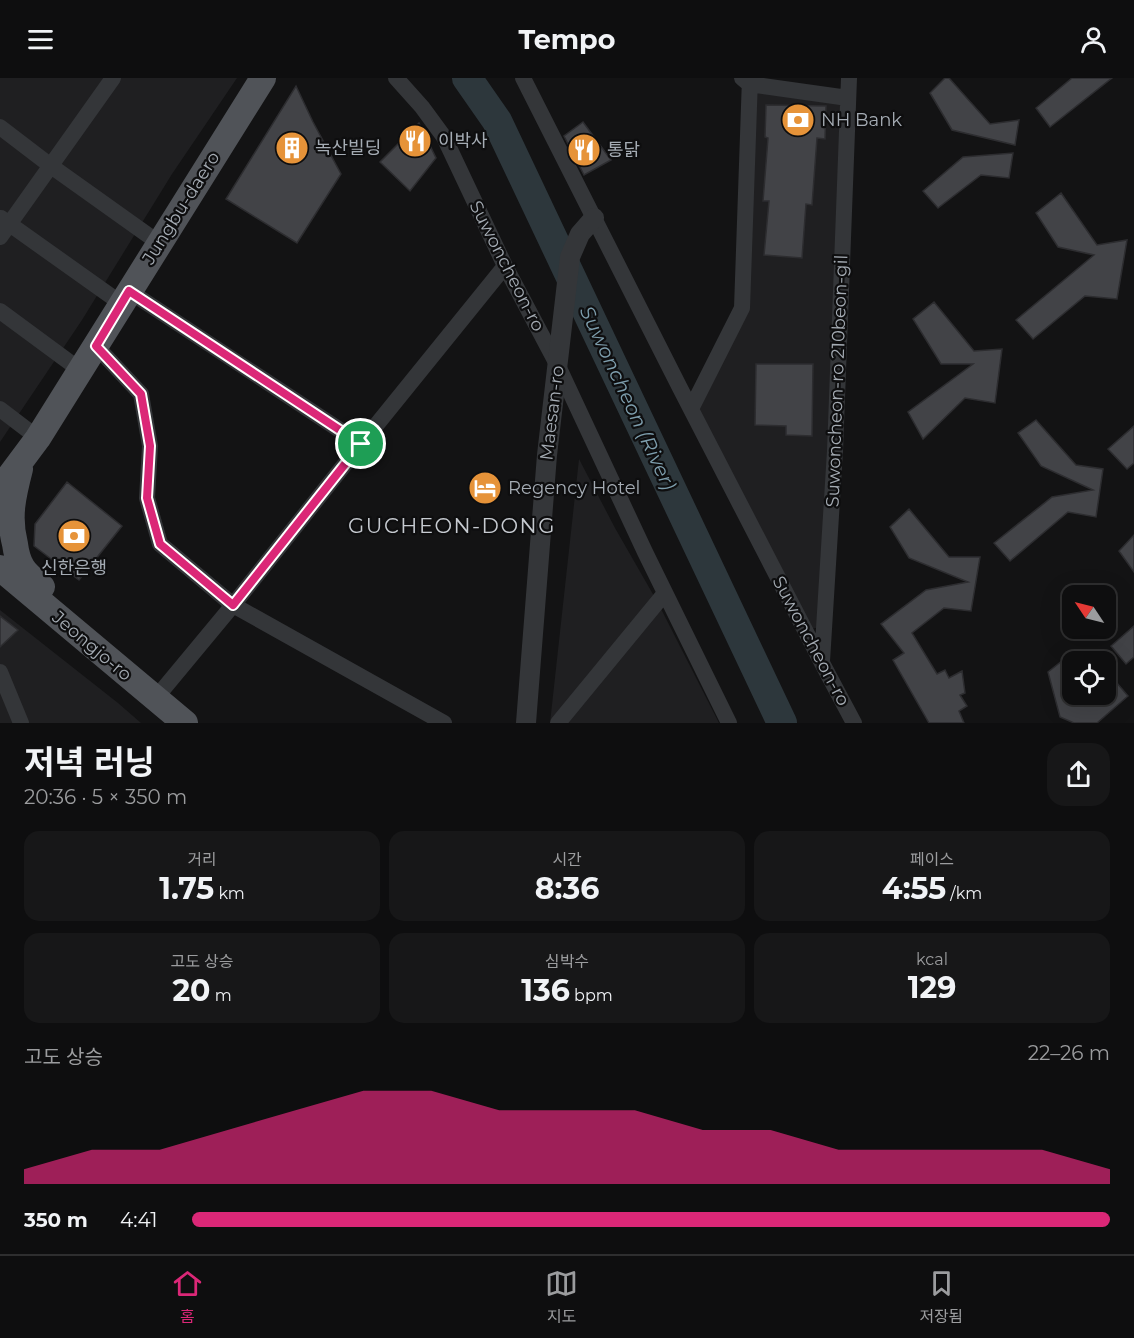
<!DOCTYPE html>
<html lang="ko">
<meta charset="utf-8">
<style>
:root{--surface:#0e0e0f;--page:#171718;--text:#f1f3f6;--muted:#9b9c9e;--line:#2e2e2f;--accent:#db2777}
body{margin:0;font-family:Montserrat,"Noto Sans KR",sans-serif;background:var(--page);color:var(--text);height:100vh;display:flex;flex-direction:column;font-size:22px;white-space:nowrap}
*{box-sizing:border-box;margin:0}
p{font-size:20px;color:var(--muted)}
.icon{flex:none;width:33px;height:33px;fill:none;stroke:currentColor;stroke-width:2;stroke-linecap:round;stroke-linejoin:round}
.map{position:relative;height:645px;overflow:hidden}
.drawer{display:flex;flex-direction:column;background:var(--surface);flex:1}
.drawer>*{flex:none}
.needle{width:39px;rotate:305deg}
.tools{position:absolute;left:1062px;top:507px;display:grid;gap:12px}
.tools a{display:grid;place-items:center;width:54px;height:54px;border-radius:12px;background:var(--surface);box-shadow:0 6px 24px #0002,0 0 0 2px var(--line);font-size:30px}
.pin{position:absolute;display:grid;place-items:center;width:51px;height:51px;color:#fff;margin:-26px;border:3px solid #fff;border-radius:50%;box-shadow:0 2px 6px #0007}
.round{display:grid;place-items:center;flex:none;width:63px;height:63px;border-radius:18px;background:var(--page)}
.head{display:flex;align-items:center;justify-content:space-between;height:102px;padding:0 24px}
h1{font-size:33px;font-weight:700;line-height:45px}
.figures{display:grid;grid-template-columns:repeat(3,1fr);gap:9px;height:102px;padding:6px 24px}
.figures div{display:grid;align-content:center;border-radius:15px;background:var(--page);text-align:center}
.figures b{font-size:30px;font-weight:700}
.figures small{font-size:16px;font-weight:400}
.figures p{font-size:16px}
.chart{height:168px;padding:12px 24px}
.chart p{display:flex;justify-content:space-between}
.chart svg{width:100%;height:108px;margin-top:6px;fill:var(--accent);opacity:.7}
ul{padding:0 24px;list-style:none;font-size:20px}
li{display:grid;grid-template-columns:96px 72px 1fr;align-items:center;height:45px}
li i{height:15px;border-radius:8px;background:var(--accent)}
header{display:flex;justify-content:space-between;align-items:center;height:78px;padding:0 24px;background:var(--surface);font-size:27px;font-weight:700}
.dock{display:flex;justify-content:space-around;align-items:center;height:84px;border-top:2px solid var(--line);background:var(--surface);font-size:16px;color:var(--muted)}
.dock a{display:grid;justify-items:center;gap:3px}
.dock .selected{color:var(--accent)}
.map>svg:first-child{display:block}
.built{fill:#1f1f21}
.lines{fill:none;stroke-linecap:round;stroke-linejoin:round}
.river{stroke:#2d373c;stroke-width:30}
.building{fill:#424347;stroke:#2d2d30;stroke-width:1.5}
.minor{stroke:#343639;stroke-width:16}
.tertiary{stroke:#343639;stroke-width:20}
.primary{stroke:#505358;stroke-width:26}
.route-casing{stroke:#fff;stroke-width:12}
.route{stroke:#db2777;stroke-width:8}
.labels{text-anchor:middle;stroke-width:4.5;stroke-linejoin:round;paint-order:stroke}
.poi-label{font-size:18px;fill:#a5acb4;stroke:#0e0e0f;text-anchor:start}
.street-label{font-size:18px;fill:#a5acb4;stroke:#0e0e0f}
.water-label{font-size:20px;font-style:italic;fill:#7e9ead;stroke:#0e0e0f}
.quarter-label{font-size:21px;letter-spacing:1.5px;fill:#c6cad0;stroke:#0e0e0f}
</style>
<header><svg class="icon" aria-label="menu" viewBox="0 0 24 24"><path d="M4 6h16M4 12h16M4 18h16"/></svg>Tempo<svg class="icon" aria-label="person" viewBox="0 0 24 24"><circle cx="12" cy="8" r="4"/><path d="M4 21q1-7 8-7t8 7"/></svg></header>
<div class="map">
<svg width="1134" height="645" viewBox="0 0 1134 645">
<rect width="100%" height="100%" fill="#131314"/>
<path class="built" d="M 0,0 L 237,0 L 172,96 L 82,242 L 0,364 Z
M 755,13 L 844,26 L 822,549 L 809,551 L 697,330 L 747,233 Z
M 579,381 L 615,450 L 658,525 L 719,645 L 550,645 Z
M 0,532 L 118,625 L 141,645 L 0,645 Z"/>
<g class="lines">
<path class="river" d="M 467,0 L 497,43 L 782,645"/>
</g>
<path class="building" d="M 945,0 L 949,0 L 990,46 L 1019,42 L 1015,67 L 952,52 L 930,15 Z
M 1072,0 L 1112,0 L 1050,49 L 1036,30 Z
M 296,8 L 313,44 L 341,96 L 297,165 L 226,121 Z
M 766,27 L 826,28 L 825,61 L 817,60 L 812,127 L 806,126 L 802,180 L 764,177 L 769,123 L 763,123 L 768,60 L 765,59 Z
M 583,44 L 611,82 L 584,97 L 564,58 Z
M 419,45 L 436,80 L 410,113 L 380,84 Z
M 1013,75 L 1009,100 L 981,97 L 938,130 L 923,113 L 963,79 Z
M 1061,115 L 1097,167 L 1127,162 L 1117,221 L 1085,218 L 1033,261 L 1016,242 L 1094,177 L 1058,169 L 1036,135 Z
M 934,224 L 974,273 L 1002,271 L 995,325 L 965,320 L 923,361 L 908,334 L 973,286 L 941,286 L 913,241 Z
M 756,286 L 813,286 L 812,358 L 786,357 L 786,348 L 755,347 Z
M 1036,342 L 1076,387 L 1103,391 L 1096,439 L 1068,434 L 1010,483 L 994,465 L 1052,419 L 1093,412 L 1041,388 L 1018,355 Z
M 1134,348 L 1134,385 L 1127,391 L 1108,371 Z
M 67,404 L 122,448 L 79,502 L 34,468 L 35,446 Z
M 909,431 L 949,479 L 980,479 L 971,533 L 944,530 L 912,555 L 937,596 L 945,592 L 949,600 L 962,593 L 965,615 L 960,617 L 967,628 L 959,633 L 964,645 L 929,645 L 893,582 L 904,575 L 881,546 L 926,512 L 968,504 L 909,480 L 890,449 Z
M 1134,457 L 1134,494 L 1119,473 Z
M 0,538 L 18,552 L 0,569 Z
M 1134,548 L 1134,579 L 1126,586 L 1111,568 Z
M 1072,575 L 1072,616 L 1106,616 L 1106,599 L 1117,605 L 1128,618 L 1097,645 L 1074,645 L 1060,639 L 1048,594 Z"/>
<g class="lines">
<path class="minor" d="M 396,0 L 422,29 L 444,59 L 505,188 L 558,288 L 645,474 L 729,645
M 523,0 L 680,310 L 822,585 L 854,645
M 742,0 L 749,6 L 848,20
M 0,49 L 51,88 L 159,165
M 1,140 L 122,226
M 0,159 L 113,0
M 129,213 L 361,366
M 0,233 L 80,292
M 96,268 L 141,316 L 150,368 L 147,420 L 160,466 L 233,527 L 444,645
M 0,331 L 38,360
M 691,331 L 742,230 L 750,0
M 822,583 L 835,373 L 849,0
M 0,594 L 21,645
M 155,621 L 233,527 L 361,366 L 505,188
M 558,645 L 665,515"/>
<path class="tertiary" d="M 526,645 L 547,377 L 570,179 L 580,156 L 594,140"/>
<path class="primary" d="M 20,391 C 13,418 8,439 15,466 C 16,474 18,482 22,489 C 26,496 35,503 42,509
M 0,411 L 38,360 L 263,0
M 0,490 L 185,645"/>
</g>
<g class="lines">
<defs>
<path id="route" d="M 129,213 L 361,366 L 233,527 L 160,466 L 147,420 L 150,368 L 141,316 L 96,268 Z"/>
</defs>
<use href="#route" class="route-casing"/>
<use href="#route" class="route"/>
</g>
<defs>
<symbol id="bank-disc" viewBox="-11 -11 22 22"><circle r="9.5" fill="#e69339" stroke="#0e0e0f"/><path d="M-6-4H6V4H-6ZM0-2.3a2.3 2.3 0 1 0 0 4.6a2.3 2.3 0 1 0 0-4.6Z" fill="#fff"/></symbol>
<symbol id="restaurant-disc" viewBox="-11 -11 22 22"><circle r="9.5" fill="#e69339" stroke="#0e0e0f"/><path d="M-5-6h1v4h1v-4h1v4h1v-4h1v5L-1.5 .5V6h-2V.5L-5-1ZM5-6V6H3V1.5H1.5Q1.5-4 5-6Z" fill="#fff"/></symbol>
<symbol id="building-disc" viewBox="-11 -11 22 22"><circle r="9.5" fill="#e69339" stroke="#0e0e0f"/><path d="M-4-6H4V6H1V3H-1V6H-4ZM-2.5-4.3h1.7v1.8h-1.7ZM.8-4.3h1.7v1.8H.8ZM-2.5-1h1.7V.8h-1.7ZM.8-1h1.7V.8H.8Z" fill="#fff"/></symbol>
<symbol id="hotel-disc" viewBox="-11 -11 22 22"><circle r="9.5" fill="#e69339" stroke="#0e0e0f"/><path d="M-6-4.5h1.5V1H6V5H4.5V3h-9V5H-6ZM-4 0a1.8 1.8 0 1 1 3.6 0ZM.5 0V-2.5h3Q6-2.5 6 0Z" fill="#fff"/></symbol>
</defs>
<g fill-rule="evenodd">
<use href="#bank-disc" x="779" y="23" width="38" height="38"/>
<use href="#restaurant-disc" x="396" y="44" width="38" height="38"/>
<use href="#building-disc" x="273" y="51" width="38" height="38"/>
<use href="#restaurant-disc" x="565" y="53" width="38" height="38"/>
<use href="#hotel-disc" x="466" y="391" width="38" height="38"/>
<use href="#bank-disc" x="55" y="439" width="38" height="38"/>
</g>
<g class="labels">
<g class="poi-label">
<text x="821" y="48">NH Bank</text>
<text x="438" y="69">이박사</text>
<text x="315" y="76">녹산빌딩</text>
<text x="607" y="78">통닭</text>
<text x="508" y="416">Regency Hotel</text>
<text x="74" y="496" text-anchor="middle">신한은행</text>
</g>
<g class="street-label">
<text transform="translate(181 130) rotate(-58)" y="6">Jungbu-daero</text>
<text transform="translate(507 188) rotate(63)" y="6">Suwoncheon-ro</text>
<text transform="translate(837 303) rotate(-88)" y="6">Suwoncheon-ro 210beon-gil</text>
<text transform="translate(552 335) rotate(-83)" y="6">Maesan-ro</text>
<text transform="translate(811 563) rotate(62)" y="6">Suwoncheon-ro</text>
<text transform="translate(92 568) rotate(40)" y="6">Jeongjo-ro</text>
</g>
<g class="water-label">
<text transform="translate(628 320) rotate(65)" y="7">Suwoncheon (River)</text>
</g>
<g class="quarter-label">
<text x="452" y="455">GUCHEON-DONG</text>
</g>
</g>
</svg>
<div class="tools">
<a><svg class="needle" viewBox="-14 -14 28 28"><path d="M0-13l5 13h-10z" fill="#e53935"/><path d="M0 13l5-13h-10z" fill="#9b9c9e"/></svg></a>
<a><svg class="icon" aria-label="locate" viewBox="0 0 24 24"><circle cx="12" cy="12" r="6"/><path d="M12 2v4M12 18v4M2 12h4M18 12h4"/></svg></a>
</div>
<div class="pin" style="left:361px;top:366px;background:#1e9e55"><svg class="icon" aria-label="arrive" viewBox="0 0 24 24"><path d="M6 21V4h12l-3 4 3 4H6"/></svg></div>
</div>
<section class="drawer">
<div class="head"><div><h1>저녁 러닝</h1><p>20:36 · 5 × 350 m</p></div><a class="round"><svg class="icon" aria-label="share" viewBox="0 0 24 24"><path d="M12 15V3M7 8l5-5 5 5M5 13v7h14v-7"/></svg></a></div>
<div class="figures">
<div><p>거리</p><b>1.75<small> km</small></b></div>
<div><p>시간</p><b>8:36</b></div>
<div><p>페이스</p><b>4:55<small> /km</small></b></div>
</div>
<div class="figures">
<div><p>고도 상승</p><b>20<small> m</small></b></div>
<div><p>심박수</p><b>136<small> bpm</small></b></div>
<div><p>kcal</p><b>129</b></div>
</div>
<div class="chart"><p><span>고도 상승</span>22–26 m</p>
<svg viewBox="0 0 160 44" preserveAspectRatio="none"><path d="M0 44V38L10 30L20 30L30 22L40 14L50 6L60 6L70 14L80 14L90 14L100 22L110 22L120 30L130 30L140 30L150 30L160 38V44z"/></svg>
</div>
<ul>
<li><b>350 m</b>4:41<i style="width:100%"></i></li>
</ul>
</section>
<nav class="dock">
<a class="selected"><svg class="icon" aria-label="home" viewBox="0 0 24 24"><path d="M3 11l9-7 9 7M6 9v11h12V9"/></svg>홈</a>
<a><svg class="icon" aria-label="map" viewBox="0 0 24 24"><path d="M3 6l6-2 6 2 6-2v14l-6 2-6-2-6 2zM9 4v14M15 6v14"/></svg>지도</a>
<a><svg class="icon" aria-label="saved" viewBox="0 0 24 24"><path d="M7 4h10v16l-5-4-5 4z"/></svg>저장됨</a>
</nav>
